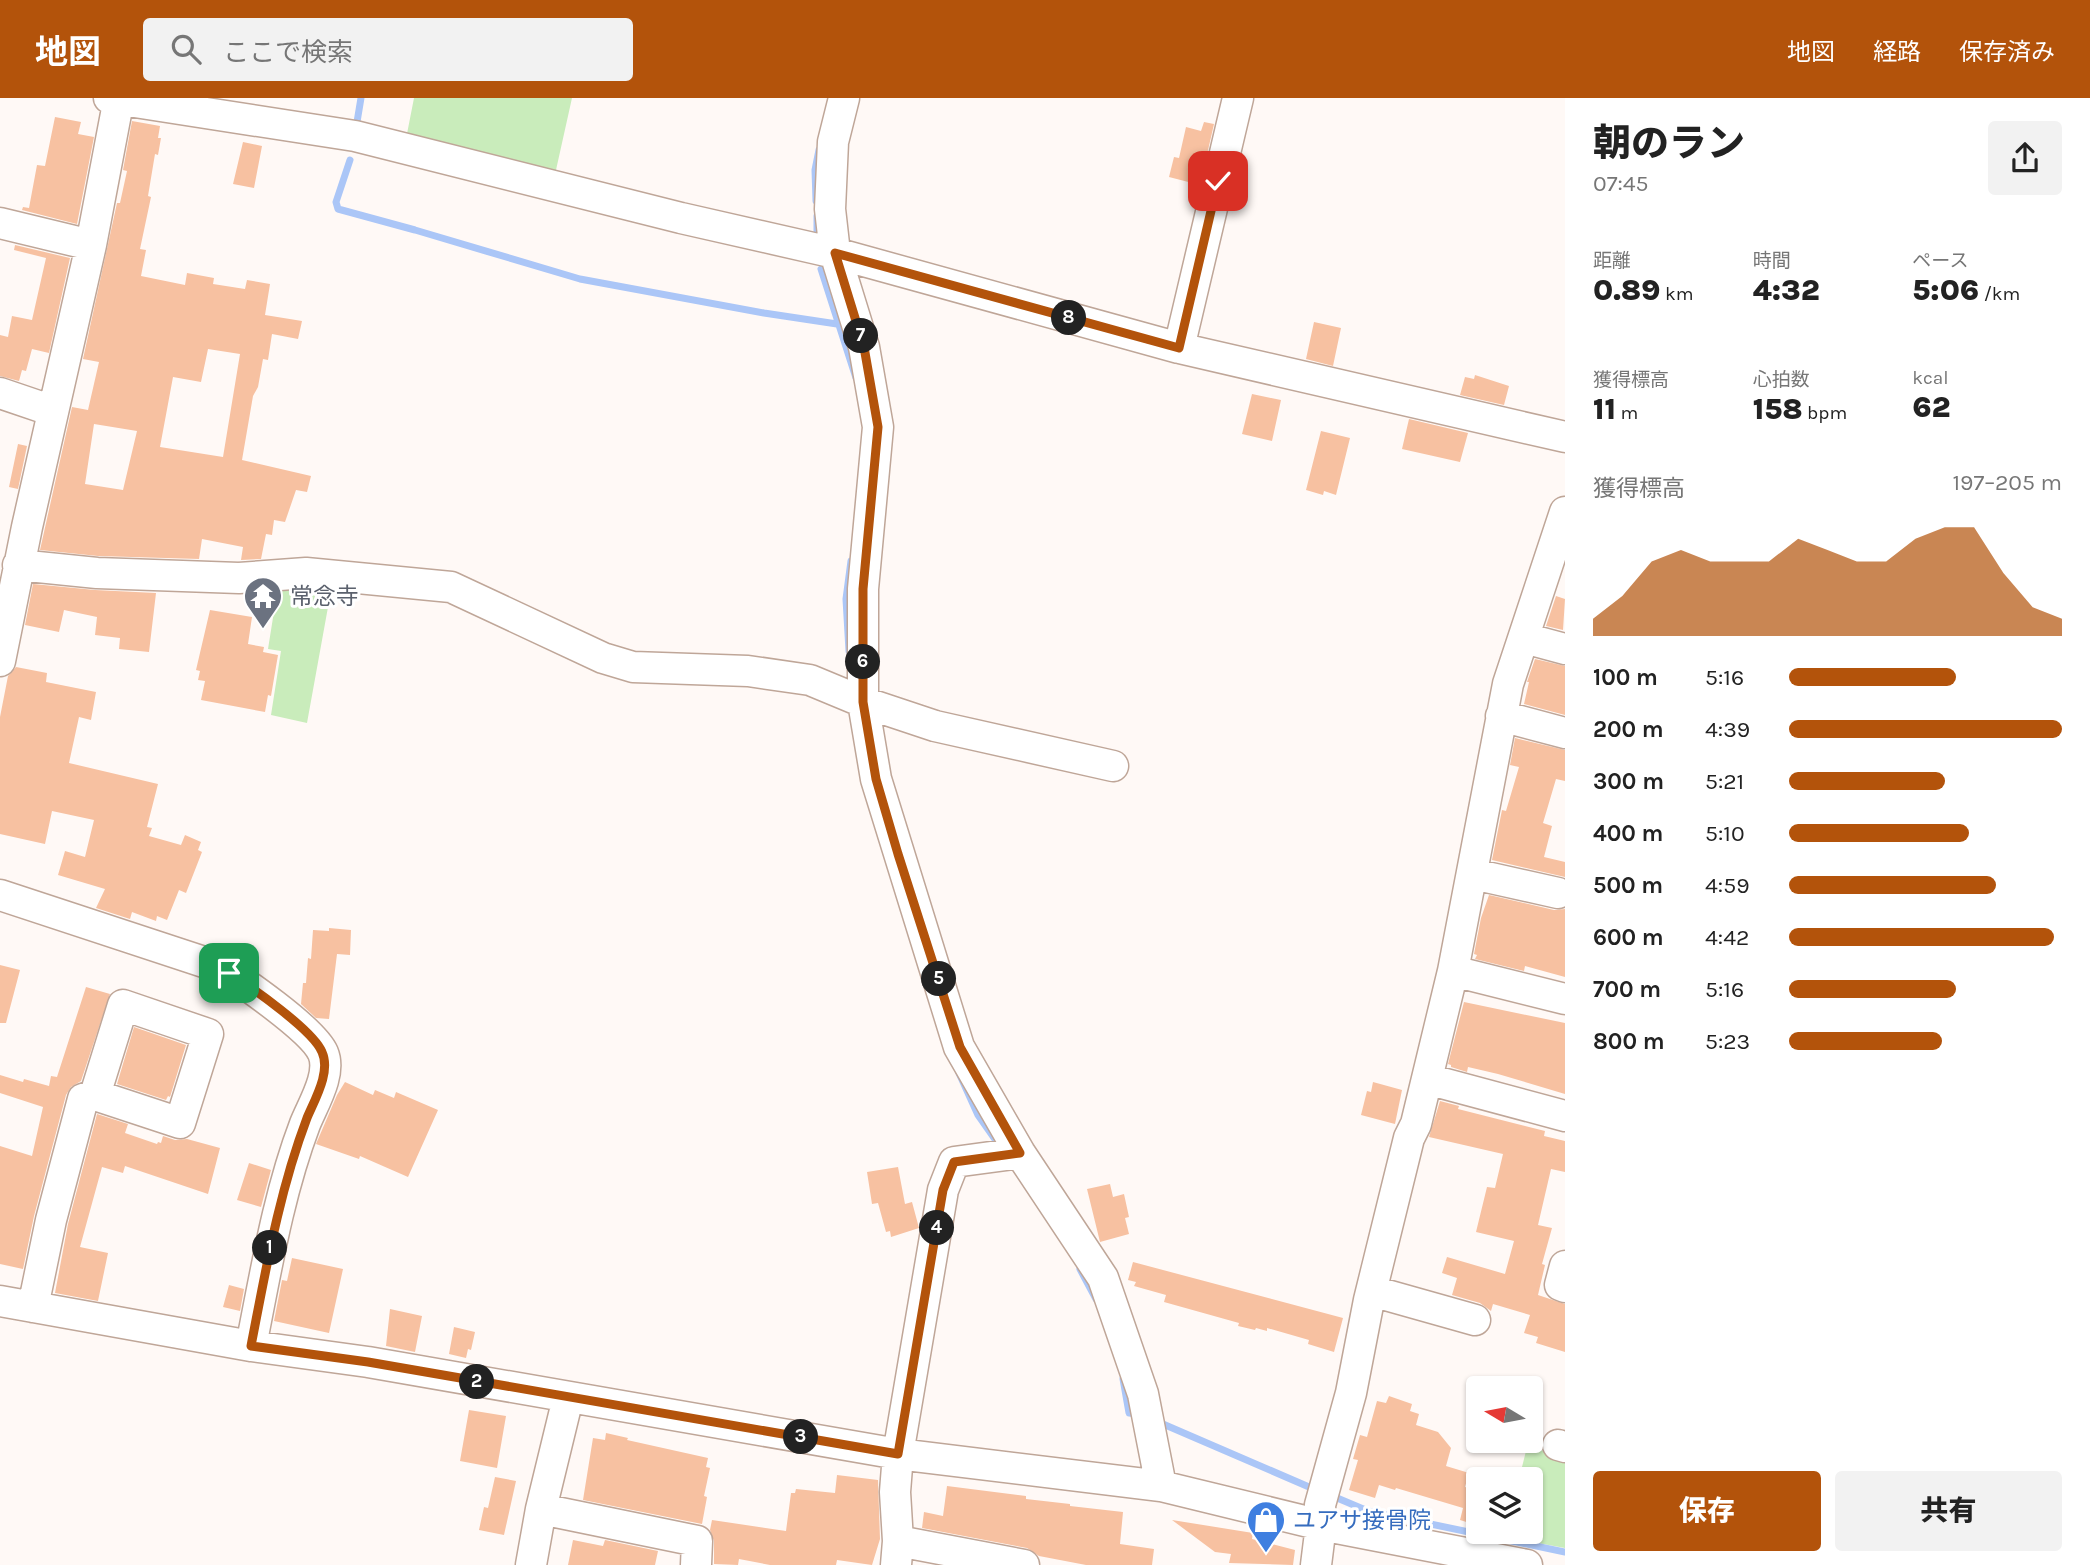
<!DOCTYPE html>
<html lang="ja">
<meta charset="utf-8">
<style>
:root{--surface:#fff;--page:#f2f2f2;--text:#222;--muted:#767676;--accent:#b3530b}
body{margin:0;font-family:Karla,"Noto Sans JP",sans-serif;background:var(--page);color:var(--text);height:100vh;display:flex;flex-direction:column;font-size:26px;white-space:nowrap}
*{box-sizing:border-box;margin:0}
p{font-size:23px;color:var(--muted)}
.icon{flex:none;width:38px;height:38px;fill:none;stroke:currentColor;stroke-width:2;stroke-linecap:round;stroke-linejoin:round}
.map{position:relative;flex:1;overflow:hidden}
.drawer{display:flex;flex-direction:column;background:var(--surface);width:525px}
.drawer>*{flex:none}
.needle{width:46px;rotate:280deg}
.controls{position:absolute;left:1466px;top:1278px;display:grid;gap:14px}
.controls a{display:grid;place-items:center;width:77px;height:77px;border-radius:7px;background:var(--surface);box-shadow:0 2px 5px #0004;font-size:35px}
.pin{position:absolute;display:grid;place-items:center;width:60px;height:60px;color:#fff;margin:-30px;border-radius:14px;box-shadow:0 4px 10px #0006}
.km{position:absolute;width:35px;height:35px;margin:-18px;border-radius:50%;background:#222;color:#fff;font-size:19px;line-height:35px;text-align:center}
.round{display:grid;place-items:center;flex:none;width:74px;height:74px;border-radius:7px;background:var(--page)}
.headline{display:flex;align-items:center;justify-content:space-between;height:119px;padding:0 28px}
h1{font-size:38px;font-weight:800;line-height:52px}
.stats{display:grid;grid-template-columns:repeat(3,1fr);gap:10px;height:119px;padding:7px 28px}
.stats div{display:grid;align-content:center}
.stats b{font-size:30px;font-weight:800}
.stats small{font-size:19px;font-weight:400}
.stats p{font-size:19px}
.chart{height:196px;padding:14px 28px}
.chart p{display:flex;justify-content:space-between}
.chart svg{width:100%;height:126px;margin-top:7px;fill:var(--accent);opacity:.7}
.button{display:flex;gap:14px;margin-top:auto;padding:14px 28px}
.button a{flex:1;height:80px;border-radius:7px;background:var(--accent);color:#fff;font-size:28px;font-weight:800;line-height:80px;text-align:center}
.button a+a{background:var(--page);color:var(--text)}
ul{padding:0 28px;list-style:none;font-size:23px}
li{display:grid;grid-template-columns:112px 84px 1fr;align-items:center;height:52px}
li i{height:18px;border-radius:9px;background:var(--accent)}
header{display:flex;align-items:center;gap:42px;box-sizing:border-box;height:98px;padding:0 35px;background:var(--accent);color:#fff}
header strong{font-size:33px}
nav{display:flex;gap:38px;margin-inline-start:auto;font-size:24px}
.search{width:490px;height:63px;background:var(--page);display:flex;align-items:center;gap:18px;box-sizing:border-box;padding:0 24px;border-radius:7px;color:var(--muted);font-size:26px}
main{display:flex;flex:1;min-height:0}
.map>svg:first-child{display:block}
.green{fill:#c9ecbb}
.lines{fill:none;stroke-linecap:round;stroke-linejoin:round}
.stream{stroke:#abc6f7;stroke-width:7}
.building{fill:#f7c1a1;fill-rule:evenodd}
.minor-casing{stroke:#bfa698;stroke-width:33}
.minor{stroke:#fff;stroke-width:30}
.route-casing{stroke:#fff;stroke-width:14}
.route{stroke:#b3530b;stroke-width:9}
.labels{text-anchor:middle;stroke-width:6;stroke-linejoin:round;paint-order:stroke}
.worship-label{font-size:23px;fill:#5b616d;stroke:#fff;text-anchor:start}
.shop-label{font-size:23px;fill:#366cbe;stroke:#fff;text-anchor:start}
</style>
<header>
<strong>地図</strong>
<div class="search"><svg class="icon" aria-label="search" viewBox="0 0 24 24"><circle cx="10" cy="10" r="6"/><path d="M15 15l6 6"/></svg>ここで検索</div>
<nav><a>地図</a><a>経路</a><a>保存済み</a></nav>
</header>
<main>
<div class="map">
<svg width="1565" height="1467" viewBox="0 0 1565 1467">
<rect width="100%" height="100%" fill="#fff9f6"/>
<path class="green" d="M 414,0 L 572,0 L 554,81 L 405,46 Z
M 279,482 L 332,487 L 307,625 L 271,617 L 281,553 L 268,551 Z
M 1527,1349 L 1565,1358 L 1565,1450 L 1505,1439 L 1506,1433 L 1531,1433 L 1531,1381 L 1519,1381 Z"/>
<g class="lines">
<path class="stream" d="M 357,24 L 361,0
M 350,62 L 336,104 L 338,111 L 415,132 L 580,181 L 764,215 L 837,226
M 816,103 L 815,72 L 819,52
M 817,118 L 817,142
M 821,171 L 856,280
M 849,553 L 846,501 L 851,463
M 959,975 L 978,1017 L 999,1047
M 1080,1171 L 1096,1201
M 1123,1281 L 1129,1315 L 1138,1316
M 1156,1323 L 1316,1392
M 1330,1397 L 1368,1413 L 1565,1454"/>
</g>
<path class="building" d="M 55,19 L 81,24 L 78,36 L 94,39 L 77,126 L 22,112 L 23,109 L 29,110 L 37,67 L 45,68 Z
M 132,23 L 160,28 L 158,40 L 161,40 L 158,57 L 155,56 L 148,98 L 151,99 L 140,151 L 146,152 L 141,178 L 185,187 L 187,175 L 214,180 L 213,186 L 245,191 L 247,182 L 270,186 L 265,217 L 302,223 L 298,241 L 272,236 L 268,262 L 263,261 L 258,289 L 253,298 L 242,362 L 311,378 L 307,394 L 296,392 L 285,424 L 274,422 L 272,437 L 266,436 L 261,461 L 241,462 L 243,449 L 202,441 L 199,461 L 98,458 L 40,452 L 72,309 L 88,312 L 99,264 L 83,261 L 117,105 L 120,105 L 127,73 L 123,72 ZM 208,251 L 240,256 L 223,359 L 160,349 L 173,279 L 201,284 ZM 94,326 L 137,333 L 123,392 L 85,386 Z
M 1204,24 L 1214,26 L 1200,87 L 1169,79 L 1174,59 L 1179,60 L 1186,29 L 1201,33 Z
M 243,44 L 262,48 L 254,90 L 233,86 Z
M 15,147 L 70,160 L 49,255 L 32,251 L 26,273 L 22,272 L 19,283 L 0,278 L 0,237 L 8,239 L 12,218 L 32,222 L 46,160 L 14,152 Z
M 1314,224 L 1341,230 L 1333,268 L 1306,261 Z
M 1475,277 L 1509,288 L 1504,307 L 1460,297 L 1465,279 L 1474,281 Z
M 1252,296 L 1281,302 L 1272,343 L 1242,336 Z
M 1409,321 L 1468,335 L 1460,364 L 1402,351 Z
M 1321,333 L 1350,340 L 1336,397 L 1324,393 L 1323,397 L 1306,392 Z
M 18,346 L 27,348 L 18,391 L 9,389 Z
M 33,486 L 95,492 L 156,495 L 149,554 L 119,551 L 120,540 L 95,537 L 97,519 L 64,512 L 59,534 L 25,527 Z
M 1556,498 L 1565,501 L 1563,532 L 1546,528 Z
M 210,512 L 252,519 L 248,546 L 264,549 L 263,554 L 278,557 L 271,598 L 268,597 L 265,614 L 201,602 L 205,583 L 198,582 L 200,573 L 196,572 Z
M 1535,561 L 1565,568 L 1565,617 L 1524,606 L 1529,584 L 1527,584 Z
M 16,569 L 47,575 L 46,584 L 96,594 L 91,622 L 79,619 L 69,665 L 158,686 L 147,729 L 152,730 L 149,738 L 181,747 L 185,737 L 201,744 L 198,752 L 202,754 L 186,795 L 179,792 L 167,822 L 157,818 L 156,823 L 132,814 L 130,821 L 96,810 L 105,791 L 58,777 L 65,753 L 85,759 L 94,722 L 52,713 L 45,746 L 0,736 L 0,619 L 8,578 Z
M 1515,640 L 1565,652 L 1565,683 L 1556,681 L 1543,725 L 1552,728 L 1544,759 L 1565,764 L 1565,779 L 1492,762 L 1502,712 L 1506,713 L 1519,669 L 1510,667 Z
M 1489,797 L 1554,812 L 1565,811 L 1565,879 L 1525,868 L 1524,873 L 1475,861 L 1477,857 L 1474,856 L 1481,820 Z
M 329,830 L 351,832 L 350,857 L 337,856 L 329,921 L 316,920 L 301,906 L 303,885 L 306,885 L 308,860 L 311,861 L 313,832 L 329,833 Z
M 0,867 L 20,872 L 6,925 L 0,925 Z
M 86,889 L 110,896 L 81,983 L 71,989 L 66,997 L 34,1118 L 23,1171 L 0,1166 L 0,1048 L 32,1058 L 43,1009 L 0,995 L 0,977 L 23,984 L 24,981 L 49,988 L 51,978 L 57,979 Z
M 1464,904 L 1565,925 L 1565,996 L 1498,976 L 1468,969 L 1467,974 L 1451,969 L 1451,967 L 1448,966 Z
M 134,929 L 186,947 L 170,999 L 168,998 L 166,1002 L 117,986 Z
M 345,984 L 373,997 L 375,992 L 394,1000 L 396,994 L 438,1012 L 408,1079 L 360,1058 L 359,1061 L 316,1046 L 337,997 Z
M 1373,984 L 1402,992 L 1395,1026 L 1361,1017 L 1367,993 L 1371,994 Z
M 1440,1003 L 1459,1008 L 1458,1011 L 1545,1033 L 1544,1038 L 1565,1043 L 1565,1074 L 1551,1071 L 1538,1127 L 1552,1130 L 1542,1166 L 1545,1167 L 1538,1197 L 1565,1206 L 1565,1254 L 1536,1245 L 1538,1239 L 1524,1235 L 1530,1217 L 1493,1206 L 1491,1213 L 1480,1205 L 1452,1197 L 1457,1180 L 1442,1175 L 1447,1159 L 1505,1176 L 1514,1143 L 1476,1134 L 1487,1089 L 1495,1090 L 1503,1056 L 1429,1039 Z
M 97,1016 L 128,1026 L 125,1035 L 157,1046 L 158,1044 L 161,1045 L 163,1038 L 175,1042 L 187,1041 L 220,1050 L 208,1096 L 125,1068 L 123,1075 L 102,1069 L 80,1149 L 108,1155 L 98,1203 L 55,1195 L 68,1126 Z
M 249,1065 L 271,1072 L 261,1109 L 237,1102 Z
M 898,1069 L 905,1106 L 912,1104 L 919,1130 L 891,1139 L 890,1133 L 886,1134 L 878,1105 L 872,1106 L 867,1074 Z
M 1110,1086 L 1113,1099 L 1124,1096 L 1129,1119 L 1125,1120 L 1129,1136 L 1100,1144 L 1087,1091 Z
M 292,1160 L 343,1171 L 329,1235 L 274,1223 L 282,1182 L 287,1183 Z
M 1133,1164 L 1343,1220 L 1334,1254 L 1308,1246 L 1309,1242 L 1267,1230 L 1267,1233 L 1256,1230 L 1255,1232 L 1238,1228 L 1239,1225 L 1164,1204 L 1166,1197 L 1134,1188 L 1136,1184 L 1128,1182 Z
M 229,1187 L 244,1191 L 240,1213 L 223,1209 Z
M 390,1211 L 422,1218 L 415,1254 L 386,1248 Z
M 454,1229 L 475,1234 L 471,1252 L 468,1251 L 466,1260 L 449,1256 Z
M 1389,1298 L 1412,1306 L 1410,1313 L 1419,1316 L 1416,1327 L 1438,1334 L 1451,1350 L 1446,1368 L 1469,1375 L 1465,1389 L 1469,1390 L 1474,1374 L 1479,1375 L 1479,1428 L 1460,1422 L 1463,1410 L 1396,1390 L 1395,1392 L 1379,1387 L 1375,1400 L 1349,1392 L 1358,1362 L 1353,1361 L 1360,1337 L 1367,1339 L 1377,1303 L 1386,1305 Z
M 469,1312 L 506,1318 L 497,1370 L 460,1363 Z
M 606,1335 L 628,1340 L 627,1342 L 708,1360 L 706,1369 L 710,1370 L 704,1398 L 707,1399 L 702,1426 L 583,1402 L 593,1340 L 605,1342 Z
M 837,1377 L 878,1382 L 880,1441 L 872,1467 L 837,1462 L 836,1467 L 770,1467 L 739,1461 L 738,1467 L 714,1466 L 714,1443 L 710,1432 L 712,1422 L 786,1433 L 791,1395 L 795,1395 L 796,1391 L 835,1395 Z
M 495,1379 L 516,1383 L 504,1437 L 479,1432 L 484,1409 L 488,1410 Z
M 947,1388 L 1026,1398 L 1026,1401 L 1070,1406 L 1070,1408 L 1123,1414 L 1120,1446 L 1154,1451 L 1152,1467 L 1086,1467 L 1039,1458 L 1027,1450 L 922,1430 L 924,1414 L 943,1418 Z
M 1172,1422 L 1253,1435 L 1252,1441 L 1295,1452 L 1293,1467 L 1229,1465 L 1231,1456 L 1215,1454 Z
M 573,1442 L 603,1448 L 605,1442 L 658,1453 L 655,1467 L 568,1467 Z"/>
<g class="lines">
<defs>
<path id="minor" d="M 109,0 L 355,38 L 681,120 L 835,155 L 1179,250 L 1565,339
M 844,0 L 833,44 L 830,111 L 835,155 L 864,249 L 878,329 L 863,491 L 863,604 L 876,681 L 959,949 L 1020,1055 L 1103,1180 L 1143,1296 L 1161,1388
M 0,125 L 91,147
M 1179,250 L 1238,0
M 0,295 L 53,313
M 18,467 L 97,475 L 239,480 L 306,475 L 451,489 L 603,560 L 633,569 L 748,573 L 810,582 L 863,604 L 935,628 L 1113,668
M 1524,540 L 1565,551
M 0,563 L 27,429 L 91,147 L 119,0
M 1501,618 L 1565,635
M 1473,776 L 1558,795
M 0,797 L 216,868 C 239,880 313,932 323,955 C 332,976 313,1006 305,1026 C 278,1097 266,1173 251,1248
M 1453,873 L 1565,901
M 1427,981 L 1565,1018
M 1565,1168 L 1560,1187 L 1565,1189
M 1372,1193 L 1475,1222
M 0,1203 L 251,1248 L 368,1264 L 898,1356 L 1161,1388 L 1321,1427 L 1527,1467
M 33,1209 L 51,1122 L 83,1001 L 95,997 L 180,1025 L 208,936 L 123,907 L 95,997
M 1558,1347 L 1565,1349
M 541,1411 L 697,1443 L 696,1467
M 898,1443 L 1024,1467
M 531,1467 L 541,1411 L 568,1300
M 896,1467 L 898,1443 L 895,1394 L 898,1356 L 943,1092 L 954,1064 L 1020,1055
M 1316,1467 L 1321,1427 L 1320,1407 L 1351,1295 L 1369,1202 L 1409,1040 L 1416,1026 L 1453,873 L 1508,586 L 1565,414"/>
</defs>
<use href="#minor" class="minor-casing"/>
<use href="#minor" class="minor"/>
</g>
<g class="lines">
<defs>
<path id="route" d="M 229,875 C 251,889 313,932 322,954 C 331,974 315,1001 307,1020 C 279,1094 266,1171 251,1248 L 368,1264 L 898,1356 L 943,1092 L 954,1064 L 1020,1055 L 960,949 L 898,756 L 876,681 L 863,604 L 863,491 L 878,329 L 864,249 L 835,155 L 1179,250 L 1218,83"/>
</defs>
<use href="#route" class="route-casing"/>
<use href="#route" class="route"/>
</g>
<defs>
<symbol id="temple-pin" viewBox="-11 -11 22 30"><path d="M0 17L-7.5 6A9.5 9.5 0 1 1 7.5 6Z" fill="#6b7280" stroke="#fff"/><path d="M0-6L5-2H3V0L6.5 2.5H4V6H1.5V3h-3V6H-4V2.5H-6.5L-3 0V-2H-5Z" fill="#fff"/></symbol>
<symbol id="shop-pin" viewBox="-11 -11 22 30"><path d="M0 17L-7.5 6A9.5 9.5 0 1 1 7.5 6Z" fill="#3f7fe0" stroke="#fff"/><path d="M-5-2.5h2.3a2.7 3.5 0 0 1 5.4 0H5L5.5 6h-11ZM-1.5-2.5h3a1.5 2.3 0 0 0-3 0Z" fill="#fff"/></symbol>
</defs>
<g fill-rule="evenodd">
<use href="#temple-pin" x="241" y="476" width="44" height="60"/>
<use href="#shop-pin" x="1244" y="1400" width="44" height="60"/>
</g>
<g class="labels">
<g class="worship-label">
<text x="290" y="506">常念寺</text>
</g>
<g class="shop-label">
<text x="1293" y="1430">ユアサ接骨院</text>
</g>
</g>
</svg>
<div class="controls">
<a><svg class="needle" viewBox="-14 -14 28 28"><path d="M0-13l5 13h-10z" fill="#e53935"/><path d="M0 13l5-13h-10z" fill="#767676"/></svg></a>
<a><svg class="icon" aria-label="layers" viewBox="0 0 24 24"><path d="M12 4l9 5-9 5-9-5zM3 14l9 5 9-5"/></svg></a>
</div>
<div class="pin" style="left:229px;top:875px;background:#1e9e55"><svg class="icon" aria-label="arrive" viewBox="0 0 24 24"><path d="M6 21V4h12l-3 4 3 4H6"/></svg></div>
<div class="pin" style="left:1218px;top:83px;background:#d93025"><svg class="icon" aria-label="check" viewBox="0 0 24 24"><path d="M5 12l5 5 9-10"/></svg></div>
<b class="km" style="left:270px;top:1150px">1</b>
<b class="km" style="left:477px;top:1284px">2</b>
<b class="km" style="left:801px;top:1339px">3</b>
<b class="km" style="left:937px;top:1130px">4</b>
<b class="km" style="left:939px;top:881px">5</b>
<b class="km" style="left:863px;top:564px">6</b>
<b class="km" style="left:861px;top:238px">7</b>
<b class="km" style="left:1069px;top:220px">8</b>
</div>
<section class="drawer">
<div class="headline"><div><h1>朝のラン</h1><p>07:45</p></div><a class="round"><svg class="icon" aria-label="share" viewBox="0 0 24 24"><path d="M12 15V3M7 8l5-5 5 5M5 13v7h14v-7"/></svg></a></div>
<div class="stats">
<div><p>距離</p><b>0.89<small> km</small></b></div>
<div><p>時間</p><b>4:32</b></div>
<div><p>ペース</p><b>5:06<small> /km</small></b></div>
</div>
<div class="stats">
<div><p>獲得標高</p><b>11<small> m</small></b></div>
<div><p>心拍数</p><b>158<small> bpm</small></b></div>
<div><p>kcal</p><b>62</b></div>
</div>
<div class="chart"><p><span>獲得標高</span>197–205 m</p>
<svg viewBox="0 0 160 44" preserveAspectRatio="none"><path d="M0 44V38L10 30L20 18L30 14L40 18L50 18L60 18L70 10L80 14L90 18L100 18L110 10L120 6L130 6L140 22L150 34L160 38V44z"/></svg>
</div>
<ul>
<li><b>100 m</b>5:16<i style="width:61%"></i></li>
<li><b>200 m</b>4:39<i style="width:100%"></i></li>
<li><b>300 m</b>5:21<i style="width:57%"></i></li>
<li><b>400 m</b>5:10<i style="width:66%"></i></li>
<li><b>500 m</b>4:59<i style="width:76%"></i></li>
<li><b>600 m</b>4:42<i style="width:97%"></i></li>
<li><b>700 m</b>5:16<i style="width:61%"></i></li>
<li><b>800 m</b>5:23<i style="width:56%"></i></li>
</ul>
<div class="button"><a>保存</a><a>共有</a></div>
</section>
</main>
